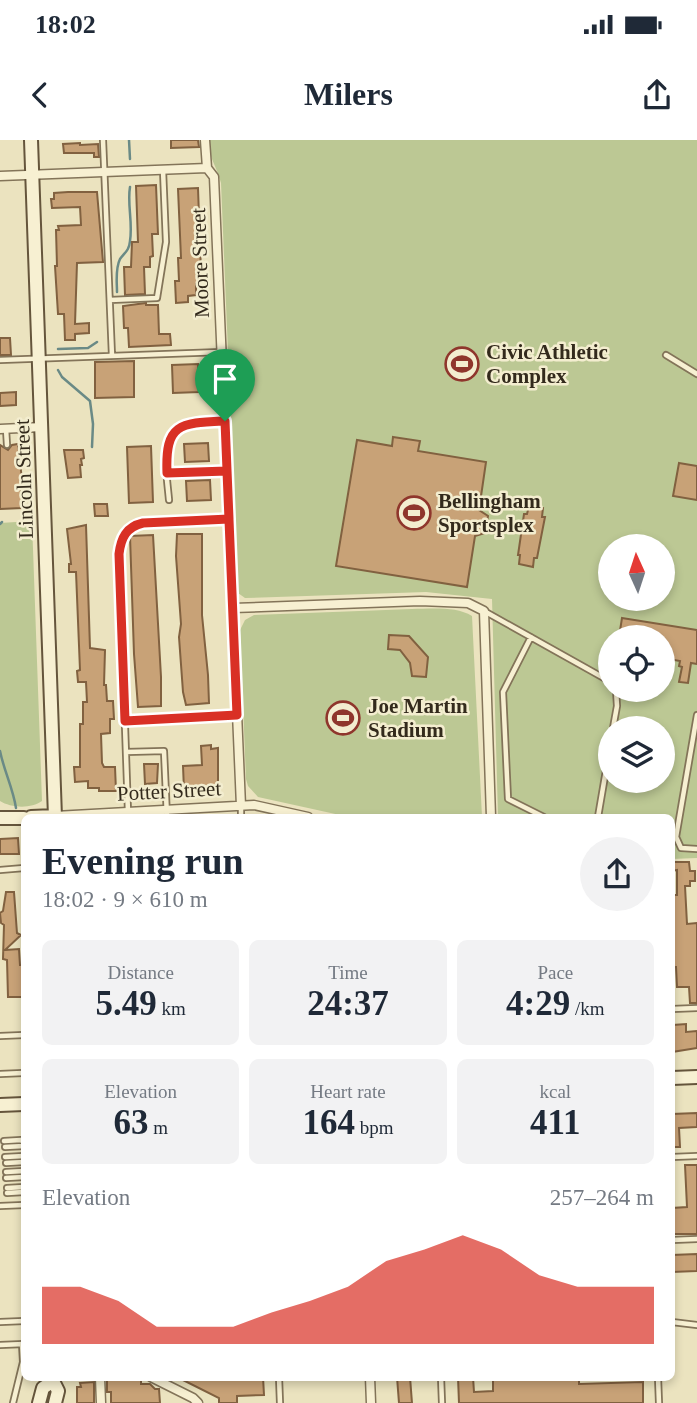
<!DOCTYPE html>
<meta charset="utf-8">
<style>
:root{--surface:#fff;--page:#f2f2f3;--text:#1f2937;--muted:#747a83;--accent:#d93025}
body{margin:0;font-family:Georgia,serif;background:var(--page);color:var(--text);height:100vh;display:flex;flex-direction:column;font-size:26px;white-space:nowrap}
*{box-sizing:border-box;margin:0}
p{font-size:23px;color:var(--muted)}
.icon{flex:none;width:38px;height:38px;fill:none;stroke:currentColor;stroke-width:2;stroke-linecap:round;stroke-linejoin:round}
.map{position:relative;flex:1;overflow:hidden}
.sheet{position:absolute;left:21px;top:674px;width:654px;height:567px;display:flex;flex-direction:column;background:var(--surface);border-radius:10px;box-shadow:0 4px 10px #0003}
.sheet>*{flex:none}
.needle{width:46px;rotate:357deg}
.tools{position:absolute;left:598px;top:394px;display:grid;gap:14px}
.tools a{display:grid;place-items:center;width:77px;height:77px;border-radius:50%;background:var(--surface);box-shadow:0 4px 10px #0003;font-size:35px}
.pin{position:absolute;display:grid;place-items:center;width:60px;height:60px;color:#fff;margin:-72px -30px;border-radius:50% 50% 50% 0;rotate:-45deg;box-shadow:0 0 7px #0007}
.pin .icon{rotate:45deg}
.round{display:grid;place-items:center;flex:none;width:74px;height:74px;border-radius:37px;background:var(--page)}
.overview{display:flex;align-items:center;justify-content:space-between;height:119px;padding:0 21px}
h1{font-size:38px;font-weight:600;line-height:52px}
.stats{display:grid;grid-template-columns:repeat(3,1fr);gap:10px;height:119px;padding:7px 21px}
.stats div{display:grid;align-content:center;border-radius:10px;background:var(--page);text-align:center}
.stats b{font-size:35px;font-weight:600}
.stats small{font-size:19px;font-weight:400}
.stats p{font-size:19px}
.chart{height:196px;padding:14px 21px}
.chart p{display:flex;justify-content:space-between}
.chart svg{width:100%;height:126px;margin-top:7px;fill:var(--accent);opacity:.7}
.status{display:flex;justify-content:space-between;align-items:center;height:49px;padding:0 35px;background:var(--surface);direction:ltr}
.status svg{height:19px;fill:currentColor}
header{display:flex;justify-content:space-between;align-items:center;height:91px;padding:0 21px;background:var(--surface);font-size:32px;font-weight:600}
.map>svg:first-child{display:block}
.green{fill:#bcc894;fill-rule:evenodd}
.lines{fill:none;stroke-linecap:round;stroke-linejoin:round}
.stream{stroke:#6a8a86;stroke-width:2.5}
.building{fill:#c8a277;stroke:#816140;stroke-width:2}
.lane-casing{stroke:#837459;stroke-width:8}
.street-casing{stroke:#837459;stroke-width:11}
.secondary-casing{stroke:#65553c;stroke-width:16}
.lane{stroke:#f7f0d2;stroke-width:4.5}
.street{stroke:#f7f0d2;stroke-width:8}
.secondary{stroke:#f7f0d2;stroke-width:12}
.route-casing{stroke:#fff;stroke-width:14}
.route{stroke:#d93025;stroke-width:9}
.labels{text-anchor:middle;stroke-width:5;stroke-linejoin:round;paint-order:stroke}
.street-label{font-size:21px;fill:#332a1c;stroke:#f3edcf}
.poi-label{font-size:21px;font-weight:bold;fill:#332a1c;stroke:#f3edcf;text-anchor:start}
</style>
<div class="status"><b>18:02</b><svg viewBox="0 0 49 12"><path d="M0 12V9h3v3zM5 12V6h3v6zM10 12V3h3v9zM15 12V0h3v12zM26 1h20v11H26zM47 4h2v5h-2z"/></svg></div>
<header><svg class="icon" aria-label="back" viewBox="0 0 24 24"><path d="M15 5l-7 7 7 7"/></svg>Milers<svg class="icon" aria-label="share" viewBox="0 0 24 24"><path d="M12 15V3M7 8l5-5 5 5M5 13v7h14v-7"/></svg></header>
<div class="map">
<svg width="697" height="1263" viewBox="0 0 697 1263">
<rect width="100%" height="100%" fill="#ebe3bf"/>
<path class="green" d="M 208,0 L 697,0 L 697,718 L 672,719 L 672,677 L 498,677 L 492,459 L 426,452 L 245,458 L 238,453 L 221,43 C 217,27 208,16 208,0 ZM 611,406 L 663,406 L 663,458 L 611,458 ZM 611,497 L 663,497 L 663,550 L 611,550 ZM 611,588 L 663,588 L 663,640 L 611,640 Z
M 32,381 L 42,661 C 31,669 11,668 0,661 L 0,383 Z
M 412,469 C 430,469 456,466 472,476 L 482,677 L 349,677 L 258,657 L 248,646 L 246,639 L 240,490 L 245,480 L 254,475 Z"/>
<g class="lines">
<path class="stream" d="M 129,0 L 130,19
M 117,152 C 117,142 115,129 120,119 C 125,112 129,111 130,101 C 133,82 127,64 130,47
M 58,209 L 88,208 L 97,202
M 58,230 L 62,237 L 90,261 L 93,284 L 92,307
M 0,384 L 2,382
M 0,611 C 4,631 13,648 16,668"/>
</g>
<path class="building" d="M 171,0 L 198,0 L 199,7 L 171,8 Z
M 80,3 L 80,5 L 98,4 L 99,17 L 94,17 L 94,13 L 64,13 L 63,4 Z
M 156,45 L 158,94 L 152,94 L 153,116 L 150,117 L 150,127 L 144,127 L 145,154 L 125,155 L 124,127 L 131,127 L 132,102 L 138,102 L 136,46 Z
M 198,48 L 201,132 L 198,132 L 199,144 L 196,144 L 196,155 L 188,156 L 188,162 L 176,163 L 175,141 L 179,141 L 178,118 L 181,118 L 178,49 Z
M 68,52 L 97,52 L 103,122 L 77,123 L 75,184 L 89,183 L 89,193 L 75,194 L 75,200 L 65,200 L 64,174 L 58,174 L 55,126 L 57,126 L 56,90 L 59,90 L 58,86 L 81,85 L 80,67 L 52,68 L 51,59 L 54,59 L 54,53 Z
M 146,163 L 146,165 L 158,165 L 159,194 L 170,194 L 171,205 L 129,207 L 128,188 L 124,188 L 123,166 Z
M 0,198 L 10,198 L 11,215 L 0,215 Z
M 134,221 L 134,257 L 95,258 L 95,222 Z
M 198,224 L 199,252 L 173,253 L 172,225 Z
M 16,252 L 16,265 L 0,266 L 0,253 Z
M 393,297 L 420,301 L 418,311 L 486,322 L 479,370 L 488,376 L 485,393 L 475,396 L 467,447 L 336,426 L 357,300 L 392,306 Z
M 208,303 L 209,321 L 185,322 L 184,304 Z
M 18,304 L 23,349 L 21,349 L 22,368 L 0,369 L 0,305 L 8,310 L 12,305 Z
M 151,306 L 153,362 L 129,363 L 127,307 Z
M 64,310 L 83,310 L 84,318 L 81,319 L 82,325 L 80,325 L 81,337 L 68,338 Z
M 679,323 L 697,326 L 697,360 L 673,356 Z
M 210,340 L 211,360 L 187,361 L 186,341 Z
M 94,364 L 107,364 L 108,376 L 95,376 Z
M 529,366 L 543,368 L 542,377 L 545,377 L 537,418 L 534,418 L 533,427 L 519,424 L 520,415 L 518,415 L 524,374 L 527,374 Z
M 86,385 L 90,508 L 105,510 L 104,545 L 106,545 L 107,561 L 113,561 L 114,579 L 110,579 L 110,593 L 101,594 L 102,623 L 104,627 L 115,627 L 116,651 L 99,651 L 99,648 L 88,648 L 88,641 L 75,642 L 74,627 L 80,627 L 80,584 L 83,584 L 83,562 L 87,562 L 86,542 L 78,542 L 77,531 L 80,530 L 76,432 L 69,432 L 69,424 L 71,424 L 67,389 Z
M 177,394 L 202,394 L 202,475 L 208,535 L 209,563 L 186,565 L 183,552 L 179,497 L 181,484 L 176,416 Z
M 153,395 L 161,537 L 161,566 L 138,567 L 134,514 L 130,396 Z
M 622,478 L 697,490 L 697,524 L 691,523 L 688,543 L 679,542 L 682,527 L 679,526 L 680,521 L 663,518 L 663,497 L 619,497 Z
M 389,495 L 409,496 L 428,517 L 426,537 L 412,536 L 410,523 L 400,510 L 388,509 Z
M 211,605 L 211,609 L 218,608 L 218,649 L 184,650 L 183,626 L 202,625 L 201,606 Z
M 144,624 L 158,624 L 157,643 L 145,644 Z
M 18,698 L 19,714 L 0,714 L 0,699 Z
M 672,722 L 689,722 L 690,731 L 695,731 L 695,741 L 690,741 L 690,746 L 685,746 L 687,784 L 697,783 L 697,863 L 690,863 L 689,847 L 677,847 L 676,827 L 672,827 L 672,755 L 677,755 L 677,730 L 672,731 Z
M 6,752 L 14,752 L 17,793 L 21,795 L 5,810 L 19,809 L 20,825 L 24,825 L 24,857 L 8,857 L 7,820 L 3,819 L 4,785 L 1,783 L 0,773 L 3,771 Z
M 686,884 L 686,892 L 697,891 L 697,908 L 672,912 L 673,885 Z
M 697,973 L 697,987 L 679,988 L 680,1007 L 672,1007 L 672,974 Z
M 685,1025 L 697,1025 L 697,1094 L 672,1094 L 672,1068 L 687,1067 Z
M 697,1114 L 697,1131 L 672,1132 L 672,1115 Z
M 107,1237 L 141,1237 L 141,1244 L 150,1244 L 155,1249 L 159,1249 L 160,1263 L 111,1263 L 111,1252 L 107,1252 Z
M 177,1237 L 263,1237 L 264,1255 L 237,1256 L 237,1263 L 219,1263 L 219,1258 Z
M 397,1237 L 410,1237 L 412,1263 L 399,1263 Z
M 458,1237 L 473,1237 L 474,1252 L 493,1251 L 493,1237 L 579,1237 L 579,1244 L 643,1242 L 643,1263 L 459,1263 Z
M 94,1242 L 94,1263 L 77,1263 L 77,1247 L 81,1247 L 80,1243 Z"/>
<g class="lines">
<defs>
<path id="lane" d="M 103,0 L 112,216
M 110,160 L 157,158 L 166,102 L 163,30
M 666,215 L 697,234
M 0,220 L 221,212
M 6,289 L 7,305
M 167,333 L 226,331
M 169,360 C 167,334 157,293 190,283 C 200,280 213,282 224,281
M 484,471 L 611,542
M 531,497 L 503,552 L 508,659 L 544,677
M 697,575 L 676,697 L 681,708 L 697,709
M 125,581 L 236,575
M 613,588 L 617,566 L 616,550
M 126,612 L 164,611 L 167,677
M 241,666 L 241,677
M 128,672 L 119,414 C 121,401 124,394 133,385 L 228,379
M 598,677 L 611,601
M 0,730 L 24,728
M 672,869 L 697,868
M 0,896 L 24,895
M 0,934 L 23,933
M 4,1001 L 21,1000 L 24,1003
M 5,1007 L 24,1006
M 5,1017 L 24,1016
M 672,1017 L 697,1016
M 6,1023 L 24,1022
M 6,1032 L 24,1031
M 6,1038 L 24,1037
M 7,1048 L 24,1047
M 7,1053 L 24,1052
M 0,1066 L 24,1065
M 672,1100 L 697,1099
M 0,1182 L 24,1181
M 672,1182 L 697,1185
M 0,1205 L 24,1204
M 279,1237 L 280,1263
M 441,1237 L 442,1263
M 658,1237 L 659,1263
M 13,1263 L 23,1222 L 22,1204"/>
<path id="street" d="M 205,0 L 207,28 L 214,37 L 241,666
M 0,36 L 207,28
M 0,289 L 42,287
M 233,468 L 420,461 L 468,463 L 484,471 L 491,677
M 55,676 L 254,665 L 308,677
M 100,1237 L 101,1263
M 151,1237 L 193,1258 L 198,1263
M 370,1237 L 371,1263"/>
<path id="secondary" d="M 31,0 L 55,677
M 31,677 L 55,676
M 0,678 L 24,678
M 672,938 L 697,937
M 0,965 L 24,964
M 53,1241 L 58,1251 L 55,1263
M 39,1263 L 43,1248 L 53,1241 L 54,1237"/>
</defs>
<use href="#lane" class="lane-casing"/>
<use href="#street" class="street-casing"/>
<use href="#secondary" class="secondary-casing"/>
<use href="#lane" class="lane"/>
<use href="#street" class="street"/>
<use href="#secondary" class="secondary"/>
</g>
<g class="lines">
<defs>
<path id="route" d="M 225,281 L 229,379 L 143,383 C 126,387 121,398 119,414 L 125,581 L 237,575 C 234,494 230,412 227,331 L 167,333 C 165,283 180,283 225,281"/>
</defs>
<use href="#route" class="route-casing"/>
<use href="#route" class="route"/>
</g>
<defs>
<symbol id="stadium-ring" viewBox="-11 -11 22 22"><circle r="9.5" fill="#f3edcf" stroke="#8f362c" stroke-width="1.5"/><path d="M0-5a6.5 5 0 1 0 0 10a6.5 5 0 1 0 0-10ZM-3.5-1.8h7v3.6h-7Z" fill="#8f362c"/></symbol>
</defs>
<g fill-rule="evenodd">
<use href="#stadium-ring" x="443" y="205" width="38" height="38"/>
<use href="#stadium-ring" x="395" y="354" width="38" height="38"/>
<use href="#stadium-ring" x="324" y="559" width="38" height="38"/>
</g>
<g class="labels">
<g class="street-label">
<text transform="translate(200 123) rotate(-92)" y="7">Moore Street</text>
<text transform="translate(24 339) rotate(-92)" y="7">Lincoln Street</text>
<text transform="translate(169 651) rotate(-3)" y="7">Potter Street</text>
</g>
<g class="poi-label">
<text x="486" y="219">Civic Athletic<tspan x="486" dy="24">Complex</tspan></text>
<text x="438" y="368">Bellingham<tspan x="438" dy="24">Sportsplex</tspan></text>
<text x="368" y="573">Joe Martin<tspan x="368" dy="24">Stadium</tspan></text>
</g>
</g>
</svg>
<div class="tools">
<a><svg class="needle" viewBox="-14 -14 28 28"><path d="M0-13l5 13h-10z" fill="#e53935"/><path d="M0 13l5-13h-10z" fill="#747a83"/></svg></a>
<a><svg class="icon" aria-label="locate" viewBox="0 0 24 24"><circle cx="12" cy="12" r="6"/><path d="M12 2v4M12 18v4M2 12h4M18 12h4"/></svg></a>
<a><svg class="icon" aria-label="layers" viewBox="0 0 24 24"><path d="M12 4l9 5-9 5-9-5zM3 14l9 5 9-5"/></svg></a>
</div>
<div class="pin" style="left:225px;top:281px;background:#1e9e55"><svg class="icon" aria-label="arrive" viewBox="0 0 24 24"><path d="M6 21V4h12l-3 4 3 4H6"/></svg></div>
<section class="sheet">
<div class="overview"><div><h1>Evening run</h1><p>18:02 · 9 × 610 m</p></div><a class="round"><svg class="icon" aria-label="share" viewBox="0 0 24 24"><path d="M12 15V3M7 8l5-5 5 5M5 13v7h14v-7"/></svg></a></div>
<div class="stats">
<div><p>Distance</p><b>5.49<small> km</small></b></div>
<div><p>Time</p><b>24:37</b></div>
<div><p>Pace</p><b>4:29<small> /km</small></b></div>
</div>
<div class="stats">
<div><p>Elevation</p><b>63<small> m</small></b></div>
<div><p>Heart rate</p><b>164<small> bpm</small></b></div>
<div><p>kcal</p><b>411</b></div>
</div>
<div class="chart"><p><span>Elevation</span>257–264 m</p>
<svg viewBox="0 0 160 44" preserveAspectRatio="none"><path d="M0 44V24L10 24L20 29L30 38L40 38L50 38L60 33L70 29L80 24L90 15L100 11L110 6L120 11L130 20L140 24L150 24L160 24V44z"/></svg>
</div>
</section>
</div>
